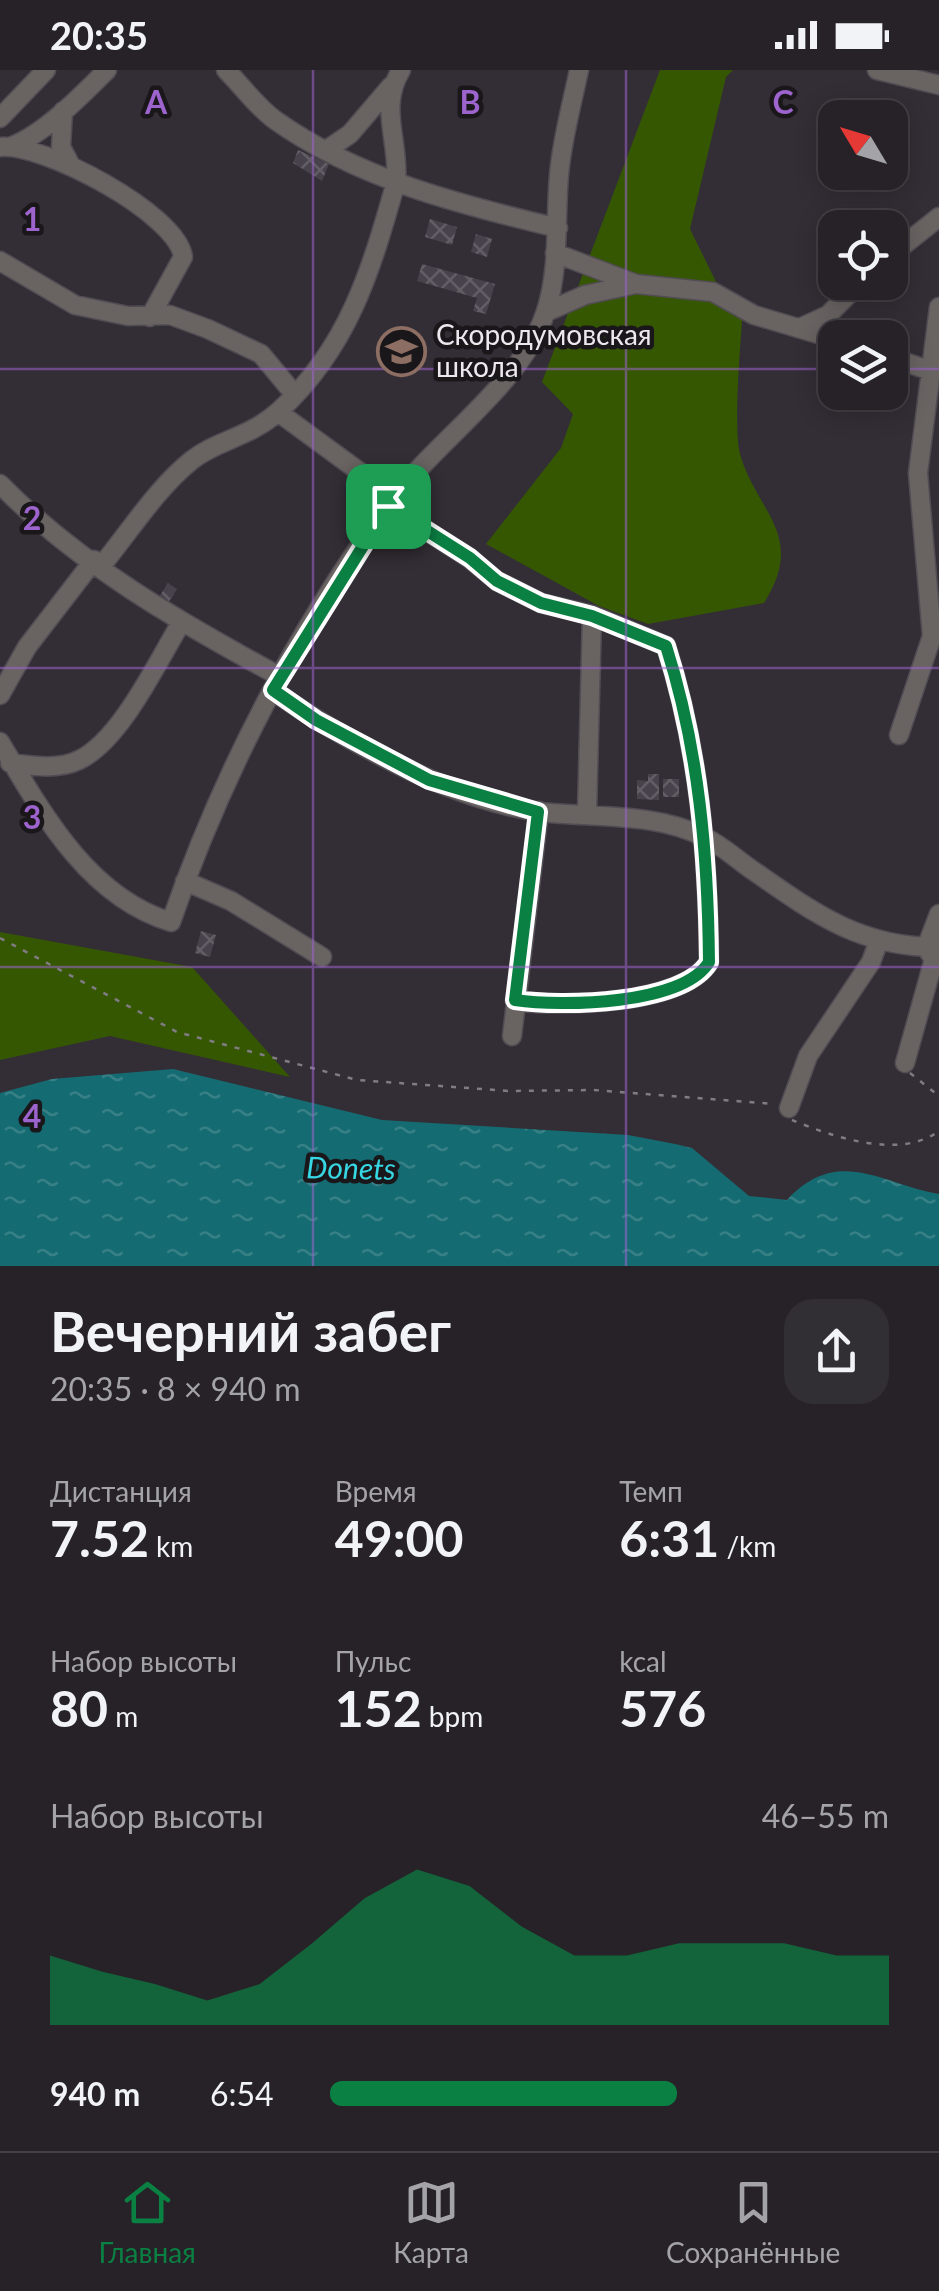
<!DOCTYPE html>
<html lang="ru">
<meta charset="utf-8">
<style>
:root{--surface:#262228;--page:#322f34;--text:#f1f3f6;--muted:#a4a4a8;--line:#423f45;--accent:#0b8043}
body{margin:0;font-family:Lato,sans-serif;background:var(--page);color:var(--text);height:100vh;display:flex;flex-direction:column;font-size:38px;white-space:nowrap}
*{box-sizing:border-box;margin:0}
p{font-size:32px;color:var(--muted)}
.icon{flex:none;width:55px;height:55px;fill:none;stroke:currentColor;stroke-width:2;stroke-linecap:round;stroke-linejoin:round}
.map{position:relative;height:1196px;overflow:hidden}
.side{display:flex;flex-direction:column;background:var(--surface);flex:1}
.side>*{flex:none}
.needle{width:65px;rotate:308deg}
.controls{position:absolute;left:818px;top:30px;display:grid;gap:20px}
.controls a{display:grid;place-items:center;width:90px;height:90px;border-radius:20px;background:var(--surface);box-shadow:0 5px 25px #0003,0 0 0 2px var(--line);font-size:50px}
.pin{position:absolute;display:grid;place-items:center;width:85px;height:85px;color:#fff;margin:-42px;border-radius:20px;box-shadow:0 5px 15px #0006}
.round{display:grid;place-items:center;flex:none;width:105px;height:105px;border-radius:30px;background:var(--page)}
.summary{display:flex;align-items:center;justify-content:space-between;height:170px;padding:0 50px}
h1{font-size:55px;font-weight:700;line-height:75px}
.figures{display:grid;grid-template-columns:repeat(3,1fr);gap:15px;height:170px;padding:10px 50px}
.figures div{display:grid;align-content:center}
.figures b{font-size:50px;font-weight:700}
.figures small{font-size:28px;font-weight:400}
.figures p{font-size:28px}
.chart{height:280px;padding:20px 50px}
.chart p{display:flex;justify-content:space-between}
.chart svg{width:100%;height:180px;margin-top:10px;fill:var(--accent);opacity:.7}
ul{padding:0 50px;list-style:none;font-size:32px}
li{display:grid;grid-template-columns:160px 120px 1fr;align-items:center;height:75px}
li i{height:25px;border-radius:12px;background:var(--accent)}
.status{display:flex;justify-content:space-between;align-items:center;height:70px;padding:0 50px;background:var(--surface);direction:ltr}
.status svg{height:28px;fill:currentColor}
.tab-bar{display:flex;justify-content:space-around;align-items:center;height:140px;border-top:2px solid var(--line);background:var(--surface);font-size:28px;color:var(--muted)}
.tab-bar a{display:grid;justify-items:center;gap:5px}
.tab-bar .on{color:var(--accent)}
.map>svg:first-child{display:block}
.green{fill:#365702}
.water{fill:url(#water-ripples)}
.building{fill:url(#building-cross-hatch)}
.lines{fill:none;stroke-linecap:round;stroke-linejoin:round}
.minor-casing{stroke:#514c53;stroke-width:21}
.path{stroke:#807c83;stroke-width:2.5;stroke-dasharray:5 8;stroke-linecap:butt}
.minor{stroke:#696362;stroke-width:18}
.route-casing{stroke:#fff;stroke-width:20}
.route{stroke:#0b8043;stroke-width:12}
.grid{fill:none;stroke:#9d64cd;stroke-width:2.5;stroke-opacity:0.55}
.labels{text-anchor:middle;stroke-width:9;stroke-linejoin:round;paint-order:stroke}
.poi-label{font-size:28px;fill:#ece8ee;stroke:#1a171b;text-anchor:start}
.water-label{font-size:30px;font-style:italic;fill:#36d7e2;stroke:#1a171b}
.grid-label{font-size:32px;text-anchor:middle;font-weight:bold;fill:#9d64cd;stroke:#1a171b;stroke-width:9;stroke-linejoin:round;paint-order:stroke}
</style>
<div class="status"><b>20:35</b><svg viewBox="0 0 49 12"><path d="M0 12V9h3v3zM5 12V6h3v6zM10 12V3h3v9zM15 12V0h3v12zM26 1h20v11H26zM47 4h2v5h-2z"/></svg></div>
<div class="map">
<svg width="939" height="1196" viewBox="0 0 939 1196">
<defs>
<pattern id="water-ripples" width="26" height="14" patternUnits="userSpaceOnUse" patternTransform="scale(2.5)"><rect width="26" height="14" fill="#146b71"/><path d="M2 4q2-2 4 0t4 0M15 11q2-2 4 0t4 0" fill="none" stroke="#368086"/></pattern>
<pattern id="building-cross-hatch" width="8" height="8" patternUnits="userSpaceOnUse" patternTransform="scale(2.5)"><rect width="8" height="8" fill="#48424c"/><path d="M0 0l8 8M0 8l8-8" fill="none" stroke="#635d66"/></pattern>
</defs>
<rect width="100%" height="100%" fill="#332e36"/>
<path class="green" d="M 660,0 L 733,0 L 726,7 L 690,159 L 722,224 L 743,237 C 741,269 733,358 740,384 C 757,443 807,465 764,533 L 648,554 L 599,536 L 486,474 L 561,378 L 573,344 L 542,312 Z
M 0,862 L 192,897 L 290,1007 L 110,966 L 0,990 Z"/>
<path class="water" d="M 173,999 L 382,1050 L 628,1065 L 675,1074 L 692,1078 L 749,1126 L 787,1130 C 838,1075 881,1114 939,1124 L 939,1196 L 0,1196 L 0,1023 L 52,1009 Z"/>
<path class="building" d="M 298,80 L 329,94 L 322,111 L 293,93 Z
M 430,149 L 457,157 L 452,175 L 425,167 Z
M 476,164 L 492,169 L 487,187 L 471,182 Z
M 422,194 L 495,214 L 486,244 L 473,241 L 477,228 L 417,211 Z
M 168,513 L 177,519 L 168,533 L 159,527 Z
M 648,704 L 659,704 L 659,730 L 637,729 L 637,710 L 648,711 Z
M 663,709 L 679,709 L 679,727 L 663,727 Z
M 201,861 L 216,865 L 210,887 L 195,883 Z"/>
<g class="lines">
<defs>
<path id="minor" d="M 226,0 C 242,16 256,36 275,50 C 358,109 461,135 558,158
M 877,0 L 939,15
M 63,41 L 61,77 L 70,94
M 0,48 L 46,0
M 12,76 C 44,64 82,25 107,0
M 0,77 C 42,72 178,144 183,187 L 150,247
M 328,79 L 350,64 L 391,16
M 555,183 L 636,214
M 890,186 L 939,147
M 0,191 L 75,235 L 128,246 L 170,245 L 208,259 L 261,284 L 295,325
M 546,242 L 585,225 L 636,214 L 713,222 L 754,245 L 835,269
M 800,258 L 828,245 L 861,212
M 890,287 L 931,301
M 278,342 L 394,427
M 0,414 C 78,494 181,553 279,606
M 388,436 L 469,488 L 497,511 L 541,533 L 592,545 L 666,576 C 699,679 708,785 709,892 C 683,935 561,937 515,931
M 102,495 C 130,461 157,418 192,390 C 217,370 249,368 279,341 C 349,277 371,200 396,112 C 400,72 378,38 401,0
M 273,621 C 347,671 450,730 540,742 C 593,748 655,742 704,767 C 720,774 734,787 748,797 C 811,841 859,878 939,877
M 0,625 L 27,577 L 94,490
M 899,665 L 932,566 L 918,403 L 939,237
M 0,672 C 42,743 88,827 171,852 C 222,703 299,556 393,429 C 437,370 524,312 546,241 C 560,197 555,149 559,105 C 562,69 572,34 579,0
M 10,693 C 32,696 59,700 79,690 C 121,670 157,592 181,553
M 587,743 L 592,545
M 185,811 L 231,831 L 322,887
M 512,966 L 539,741
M 905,993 L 934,889 L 926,878 L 939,844
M 789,1038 L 808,986 L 871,892 L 878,873"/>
</defs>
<use href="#minor" class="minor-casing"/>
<path class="path" d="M 0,868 L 177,962 L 357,1010 L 509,1021 L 594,1020 L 775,1034
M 910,1003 L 939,1026
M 792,1050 C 833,1067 900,1090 939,1061"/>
<use href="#minor" class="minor"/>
</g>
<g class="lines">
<defs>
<path id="route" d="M 388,436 L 470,488 L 497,511 L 541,533 L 592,546 L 666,576 C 699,679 708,785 709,892 C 683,935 561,937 515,930 L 538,742 L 429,710 L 316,650 L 273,620 Z"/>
</defs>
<use href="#route" class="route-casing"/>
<use href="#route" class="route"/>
</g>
<path class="grid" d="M 313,0 L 313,1196M 626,0 L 626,1196M 0,299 L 835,299M 890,299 L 939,299M 0,598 L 939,598M 0,897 L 939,897"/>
<defs>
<symbol id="school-ring" viewBox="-11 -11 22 22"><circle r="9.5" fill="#1a171b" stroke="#8d6e63" stroke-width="1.5"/><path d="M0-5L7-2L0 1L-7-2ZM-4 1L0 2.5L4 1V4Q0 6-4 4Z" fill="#8d6e63"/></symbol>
</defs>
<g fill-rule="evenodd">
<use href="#school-ring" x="374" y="254" width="55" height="55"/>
</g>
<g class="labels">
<g class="poi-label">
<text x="436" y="275">Скородумовская<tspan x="436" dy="32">школа</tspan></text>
</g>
<g class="water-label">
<text transform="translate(351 1099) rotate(1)" y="10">Donets</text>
</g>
</g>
<g class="grid-label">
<text x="156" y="44">A</text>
<text x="470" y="44">B</text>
<text x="783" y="44">C</text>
<text x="32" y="161">1</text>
<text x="32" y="460">2</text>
<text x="32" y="759">3</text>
<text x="32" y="1058">4</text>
</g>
</svg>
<div class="controls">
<a><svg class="needle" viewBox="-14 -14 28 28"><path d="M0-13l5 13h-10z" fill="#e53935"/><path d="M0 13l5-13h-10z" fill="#a4a4a8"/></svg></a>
<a><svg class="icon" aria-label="locate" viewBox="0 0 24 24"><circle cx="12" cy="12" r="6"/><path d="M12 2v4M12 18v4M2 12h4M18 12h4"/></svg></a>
<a><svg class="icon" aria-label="layers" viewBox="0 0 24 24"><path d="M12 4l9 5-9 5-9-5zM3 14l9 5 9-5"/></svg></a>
</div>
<div class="pin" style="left:388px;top:436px;background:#1e9e55"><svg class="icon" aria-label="arrive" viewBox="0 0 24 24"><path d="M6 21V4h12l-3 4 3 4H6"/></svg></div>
</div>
<section class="side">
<div class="summary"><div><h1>Вечерний забег</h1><p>20:35 · 8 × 940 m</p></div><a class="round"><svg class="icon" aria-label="share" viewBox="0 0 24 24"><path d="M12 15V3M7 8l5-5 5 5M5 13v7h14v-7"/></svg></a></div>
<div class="figures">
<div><p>Дистанция</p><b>7.52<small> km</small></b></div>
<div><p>Время</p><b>49:00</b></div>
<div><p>Темп</p><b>6:31<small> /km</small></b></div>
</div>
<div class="figures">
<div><p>Набор высоты</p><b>80<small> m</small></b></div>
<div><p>Пульс</p><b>152<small> bpm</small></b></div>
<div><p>kcal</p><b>576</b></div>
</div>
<div class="chart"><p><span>Набор высоты</span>46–55 m</p>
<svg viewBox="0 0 160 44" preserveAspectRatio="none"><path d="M0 44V27L10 31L20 34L30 38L40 34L50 24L60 13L70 6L80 10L90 20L100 27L110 27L120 24L130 24L140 24L150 27L160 27V44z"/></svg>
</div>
<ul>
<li><b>940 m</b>6:54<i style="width:62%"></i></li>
</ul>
</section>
<nav class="tab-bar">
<a class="on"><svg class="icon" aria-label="home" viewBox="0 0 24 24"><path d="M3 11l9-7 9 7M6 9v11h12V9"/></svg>Главная</a>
<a><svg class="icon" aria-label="map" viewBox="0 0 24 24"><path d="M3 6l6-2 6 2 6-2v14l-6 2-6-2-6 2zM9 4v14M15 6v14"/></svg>Карта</a>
<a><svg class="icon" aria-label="saved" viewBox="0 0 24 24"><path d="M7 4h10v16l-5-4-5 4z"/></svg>Сохранённые</a>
</nav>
